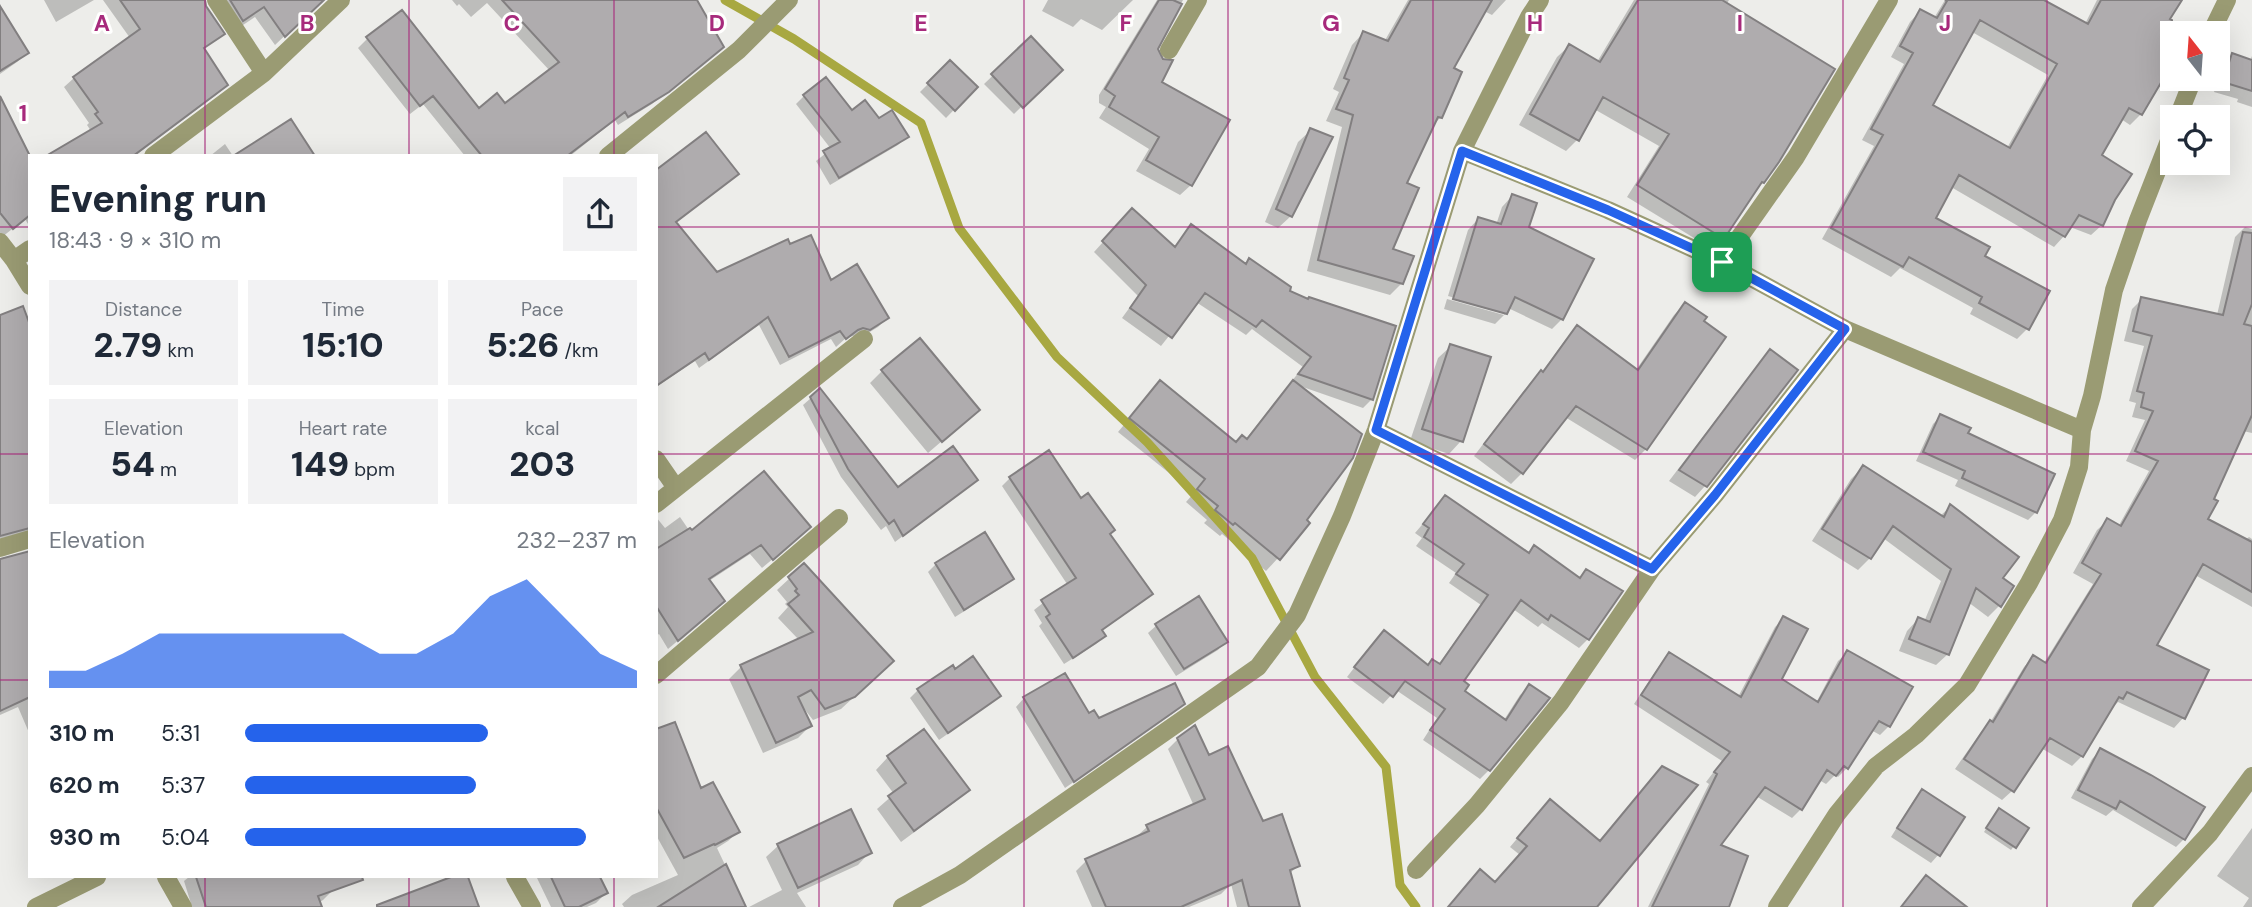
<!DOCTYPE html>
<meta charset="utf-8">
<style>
:root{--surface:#fff;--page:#f2f2f3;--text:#1f2937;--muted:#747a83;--accent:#2563eb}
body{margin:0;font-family:"DM Sans",sans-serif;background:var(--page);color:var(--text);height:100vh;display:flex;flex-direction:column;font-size:26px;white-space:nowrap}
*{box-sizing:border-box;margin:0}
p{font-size:23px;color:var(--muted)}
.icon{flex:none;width:38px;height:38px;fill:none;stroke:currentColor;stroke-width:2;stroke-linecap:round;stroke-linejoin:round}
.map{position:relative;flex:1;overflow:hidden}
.details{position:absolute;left:28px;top:154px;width:630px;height:724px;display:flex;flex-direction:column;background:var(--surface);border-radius:0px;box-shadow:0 7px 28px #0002}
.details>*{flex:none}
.needle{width:46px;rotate:343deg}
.buttons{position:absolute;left:2160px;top:21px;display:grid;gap:14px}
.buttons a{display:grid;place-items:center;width:70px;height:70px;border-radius:0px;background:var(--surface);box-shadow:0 7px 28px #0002;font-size:35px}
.pin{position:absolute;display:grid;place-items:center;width:60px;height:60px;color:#fff;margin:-30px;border-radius:14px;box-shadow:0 4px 10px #0006}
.round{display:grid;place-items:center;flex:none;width:74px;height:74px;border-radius:0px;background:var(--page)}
.overview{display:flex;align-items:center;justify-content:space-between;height:119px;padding:0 21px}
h1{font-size:38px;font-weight:800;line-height:52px}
.figures{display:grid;grid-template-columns:repeat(3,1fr);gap:10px;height:119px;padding:7px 21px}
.figures div{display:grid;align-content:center;border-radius:0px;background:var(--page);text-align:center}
.figures b{font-size:35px;font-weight:800}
.figures small{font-size:19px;font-weight:400}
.figures p{font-size:19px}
.chart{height:196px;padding:14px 21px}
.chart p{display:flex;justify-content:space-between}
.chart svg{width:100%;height:126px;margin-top:7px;fill:var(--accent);opacity:.7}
ul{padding:0 21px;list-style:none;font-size:23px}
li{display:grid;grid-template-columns:112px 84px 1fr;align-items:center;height:52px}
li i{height:18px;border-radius:9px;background:var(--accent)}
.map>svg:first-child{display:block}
.shadow{fill:#0003;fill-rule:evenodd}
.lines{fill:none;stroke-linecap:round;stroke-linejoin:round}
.stream{stroke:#a8a841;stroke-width:9}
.building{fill:#afacae;stroke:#827f80;stroke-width:2;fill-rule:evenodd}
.minor{stroke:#9a9b73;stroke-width:18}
.route-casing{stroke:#fff;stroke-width:14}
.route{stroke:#2563eb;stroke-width:9}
.grid{fill:none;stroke:#a72a7c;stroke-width:2;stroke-opacity:0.55}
.grid-label{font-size:23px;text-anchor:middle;font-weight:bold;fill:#a72a7c;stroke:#fffffe;stroke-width:6;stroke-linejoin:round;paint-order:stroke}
</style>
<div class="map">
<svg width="2252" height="907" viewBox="0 0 2252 907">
<rect width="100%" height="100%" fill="#ededea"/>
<path class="shadow" d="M 44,0 L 94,0 L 56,22 Z
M 103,0 L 178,0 L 202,48 L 226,85 L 216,95 L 135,156 L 50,156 L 91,131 L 87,125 L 89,123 L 64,87 L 74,78 L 130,38 Z
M 227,0 L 318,0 L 318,4 L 275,45 L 255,17 L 234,31 L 219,8 Z
M 452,0 L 695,0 L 722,47 L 652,104 L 618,125 L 615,120 L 570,156 L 465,156 L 423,104 L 410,114 L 358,48 L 368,38 L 479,110 L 504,105 L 550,71 L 487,3 L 471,17 L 459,4 L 457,6 Z
M 1048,0 L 1133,0 L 1102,30 L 1081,19 L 1073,27 L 1042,11 Z
M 1157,0 L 1183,0 L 1156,49 L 1160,82 L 1191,185 L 1180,195 L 1136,171 L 1149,149 L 1099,118 L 1106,107 L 1099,103 L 1099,95 Z
M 1408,0 L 1506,0 L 1492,15 L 1484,11 L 1451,69 L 1441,117 L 1432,126 L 1404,184 L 1390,250 L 1402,283 L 1390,295 L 1307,271 L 1342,127 L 1326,121 L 1339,92 L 1333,89 L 1352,45 L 1363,33 L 1384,42 Z
M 1634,0 L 1729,0 L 1726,5 L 1763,182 L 1756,189 L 1723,238 L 1712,249 L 1627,197 L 1659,146 L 1594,109 L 1577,140 L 1566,151 L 1519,125 L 1557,57 L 1569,46 L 1597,62 Z
M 1945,0 L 2041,0 L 2085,24 L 2097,0 L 2180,0 L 2167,20 L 2184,28 L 2181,33 L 2172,33 L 2141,114 L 2130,125 L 2121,119 L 2099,156 L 2113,199 L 2102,225 L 2091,235 L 2070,227 L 2064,236 L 2054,247 L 1951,187 L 1934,219 L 1983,257 L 2027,329 L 2017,339 L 1970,314 L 1973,308 L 1900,268 L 1891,277 L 1822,239 L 1874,146 L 1862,140 L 1904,64 L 1891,57 L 1910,22 L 1920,11 L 1934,18 ZM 1972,32 L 2048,75 L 2007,148 L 1931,106 Z
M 0,9 L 27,53 L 17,62 L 0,74 Z
M 1031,39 L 1060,69 L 1014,114 L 984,84 Z
M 2232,55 L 2250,61 L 2252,56 L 2252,107 L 2237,102 L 2238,99 L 2214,92 L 2223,65 Z
M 950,62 L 976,87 L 946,118 L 920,92 Z
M 804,96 L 878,121 L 906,137 L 898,145 L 830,185 L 816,161 L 831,149 L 796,104 Z
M 0,100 L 30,160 L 30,223 L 28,224 L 25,219 L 2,237 L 0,234 Z
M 1311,130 L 1291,216 L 1278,228 L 1265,222 L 1298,142 Z
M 225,144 L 233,156 L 210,156 Z
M 656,173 L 737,174 L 675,223 L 716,275 L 830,282 L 887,318 L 878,327 L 860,338 L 853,336 L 846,338 L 836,347 L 831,339 L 780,365 L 759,325 L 699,368 L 695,361 L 656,387 Z
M 1512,196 L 1527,228 L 1562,319 L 1552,329 L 1508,308 L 1506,313 L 1495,324 L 1444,309 L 1447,299 L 1504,315 L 1504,312 L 1448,296 L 1468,230 L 1478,219 L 1496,225 L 1502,207 Z
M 1123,220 L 1173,248 L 1192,226 L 1245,265 L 1250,260 L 1288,292 L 1372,399 L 1363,408 L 1300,386 L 1278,558 L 1266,571 L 1222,534 L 1220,536 L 1204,523 L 1207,520 L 1186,502 L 1194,493 L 1118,432 L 1160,382 L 1236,444 L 1245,440 L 1303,367 L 1252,329 L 1246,335 L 1196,302 L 1161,346 L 1122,318 L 1138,296 L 1094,252 Z
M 2245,227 L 2252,229 L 2252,433 L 2243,431 L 2205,519 L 2245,540 L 2249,537 L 2252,539 L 2252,607 L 2195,575 L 2155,645 L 2207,670 L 2183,718 L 2174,728 L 2118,702 L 2112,708 L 2082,756 L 2072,766 L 2041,748 L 2012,791 L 2002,800 L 1955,769 L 1981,732 L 1991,721 L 2024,667 L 2033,657 L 2044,663 L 2093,584 L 2073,573 L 2097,530 L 2107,521 L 2118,527 L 2149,471 L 2126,461 L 2145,420 L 2132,417 L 2136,403 L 2129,401 L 2144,346 L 2124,341 L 2132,309 L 2142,299 L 2217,315 L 2235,237 Z
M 1685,304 L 1646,449 L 1635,460 L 1565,417 L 1522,473 L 1511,484 L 1474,456 L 1530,383 L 1541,373 L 1566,339 L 1577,328 L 1636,370 L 1674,315 Z
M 0,317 L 30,330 L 30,540 L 0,543 Z
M 1451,346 L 1461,441 L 1449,454 L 1410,441 L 1438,358 Z
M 1770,352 L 1705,486 L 1695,497 L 1669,481 L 1760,362 Z
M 882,371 L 978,410 L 928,453 L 870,383 Z
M 811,398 L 897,489 L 976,480 L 895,542 L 886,526 L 881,530 L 841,477 L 803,405 Z
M 1941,416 L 1966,434 L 2036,512 L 2028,520 L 1955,486 L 1958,480 L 1916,461 L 1933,424 Z
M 1863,467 L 1940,516 L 1950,507 L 2001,578 L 2000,605 L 1988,617 L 1968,602 L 1948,654 L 1936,665 L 1899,651 L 1907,631 L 1918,619 L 1924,622 L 1941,581 L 1883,538 L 1870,558 L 1858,570 L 1812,541 L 1851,479 Z
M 1010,478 L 1081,501 L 1151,594 L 1142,602 L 1101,631 L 1104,636 L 1096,644 L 1064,664 L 1039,626 L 1042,623 L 1034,610 L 1067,584 L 1002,486 Z
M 1445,498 L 1528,554 L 1534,548 L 1578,579 L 1587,571 L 1588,639 L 1579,648 L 1542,623 L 1538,627 L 1513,609 L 1462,682 L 1463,691 L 1504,720 L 1520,695 L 1529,687 L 1489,770 L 1480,779 L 1423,740 L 1437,718 L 1396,690 L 1383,704 L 1347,677 L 1375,641 L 1427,666 L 1438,665 L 1481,605 L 1449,583 L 1456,573 L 1416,546 L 1422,538 L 1415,533 Z
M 656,517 L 665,528 L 680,517 L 691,533 L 799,537 L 762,568 L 750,554 L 709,581 L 713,611 L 668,649 L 659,634 L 656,636 Z
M 30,553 L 30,735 L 18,707 L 0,715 L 0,560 Z
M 936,564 L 1012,579 L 1003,587 L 955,617 L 928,572 Z
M 804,565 L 880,673 L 841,709 L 813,720 L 802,706 L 801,707 L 810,726 L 798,738 L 763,753 L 729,679 L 741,667 L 799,640 L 778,618 L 788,607 L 785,604 L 787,602 L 777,590 Z
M 1784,618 L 1780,679 L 1816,703 L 1838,661 L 1847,653 L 1889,726 L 1880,735 L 1871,730 L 1847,768 L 1838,777 L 1835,775 L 1826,784 L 1819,780 L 1801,809 L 1792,818 L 1756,796 L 1718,846 L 1727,907 L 1648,907 L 1709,784 L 1706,782 L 1722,761 L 1634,704 L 1661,663 L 1670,654 L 1738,697 L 1775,627 Z
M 1157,625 L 1226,641 L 1218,650 L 1176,676 L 1148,633 Z
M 918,690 L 998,696 L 990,704 L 939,740 L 910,698 Z
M 1024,698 L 1098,720 L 1183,704 L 1175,712 L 1065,788 L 1016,707 Z
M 656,731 L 700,791 L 738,832 L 728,841 L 717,848 L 745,907 L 624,907 L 622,904 L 632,895 L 678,875 L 656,835 Z
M 924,731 L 968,789 L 955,802 L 901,842 L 877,809 L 894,794 L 876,770 L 888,757 Z
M 1178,739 L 1208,757 L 1298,866 L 1289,874 L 1298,907 L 1237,907 L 1231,884 L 1221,894 L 1189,907 L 1092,907 L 1076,871 L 1086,861 L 1137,836 L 1147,827 L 1194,806 L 1168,749 Z
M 2100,751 L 2184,839 L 2176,847 L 2113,810 L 2106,816 L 2071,798 L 2092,759 Z
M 1923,792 L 1939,854 L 1931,863 L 1891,837 L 1914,800 Z
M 1542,809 L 1595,907 L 1449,907 L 1495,884 L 1520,855 L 1510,847 Z
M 1995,814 L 2014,846 L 2011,850 L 1984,832 Z
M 2252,828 L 2252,907 L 2243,907 L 2249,898 L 2217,876 Z
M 779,845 L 870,852 L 858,865 L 797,893 L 806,907 L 749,907 L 782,890 L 766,857 Z
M 189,877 L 330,877 L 334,889 L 323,900 L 312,907 L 192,907 L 184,881 Z
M 539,877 L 598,877 L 606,893 L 596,903 L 587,907 L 551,907 L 537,878 Z"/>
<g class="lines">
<path class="stream" d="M 725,0 L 794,39 L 921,123 L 959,228 L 1057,357 L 1147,442 L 1252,558 L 1315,677 L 1386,767 L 1400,885 L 1416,907"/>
</g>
<path class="building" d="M 120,0 L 205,0 L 206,6 L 225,34 L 204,48 L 228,85 L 133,156 L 46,156 L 102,123 L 95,114 L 98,112 L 73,77 L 140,29 Z
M 230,0 L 324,0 L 285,37 L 264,7 L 243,21 Z
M 502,0 L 697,0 L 724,47 L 669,92 L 628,117 L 625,112 L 567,156 L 482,156 L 433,96 L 420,106 L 366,37 L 402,10 L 479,108 L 497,93 L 505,103 L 559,62 Z
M 1159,0 L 1173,0 L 1182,4 L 1158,49 L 1163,59 L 1173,60 L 1162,82 L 1230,120 L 1192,186 L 1146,160 L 1159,137 L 1109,107 L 1115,96 L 1105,89 Z
M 1411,0 L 1492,0 L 1454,68 L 1462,72 L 1442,118 L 1438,117 L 1407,183 L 1419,188 L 1393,249 L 1414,256 L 1403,284 L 1318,260 L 1353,115 L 1336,109 L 1349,80 L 1344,78 L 1363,31 L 1388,41 Z
M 1638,0 L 1722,0 L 1835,69 L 1779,162 L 1764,183 L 1762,182 L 1724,239 L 1637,185 L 1669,134 L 1603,97 L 1579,141 L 1530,114 L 1569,44 L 1600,62 Z
M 1945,0 L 2044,0 L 2088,24 L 2101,0 L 2182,0 L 2170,19 L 2172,20 L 2172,64 L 2142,115 L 2129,108 L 2102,155 L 2132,174 L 2115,200 L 2103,226 L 2079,215 L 2065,237 L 1959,175 L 1936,218 L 1990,247 L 1985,256 L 2050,291 L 2029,330 L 1979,303 L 1982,297 L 1909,257 L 1903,267 L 1831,228 L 1883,135 L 1871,129 L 1913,53 L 1900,46 L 1920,9 L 1937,18 L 1947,1 ZM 1980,20 L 2057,64 L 2010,148 L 1933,105 Z
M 0,6 L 29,53 L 0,71 Z
M 1031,36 L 1063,70 L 1023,108 L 991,74 Z
M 2232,53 L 2252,60 L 2252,91 L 2223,82 Z
M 950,60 L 978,87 L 955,111 L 927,83 Z
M 826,77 L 852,110 L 865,100 L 879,118 L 892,110 L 909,137 L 839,178 L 823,151 L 840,142 L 803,95 Z
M 0,96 L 30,156 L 30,215 L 13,229 L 0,213 Z
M 291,119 L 315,156 L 233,156 Z
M 1310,128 L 1333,137 L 1292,217 L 1276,209 Z
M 706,132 L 739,174 L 676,222 L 717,272 L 788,239 L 790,244 L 811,235 L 831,280 L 857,264 L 889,318 L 870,330 L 863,328 L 858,330 L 846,339 L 840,331 L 789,357 L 768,317 L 709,360 L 705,353 L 656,386 L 656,170 Z
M 1512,194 L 1537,203 L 1529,227 L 1594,259 L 1563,320 L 1515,297 L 1507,314 L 1453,299 L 1478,217 L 1501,224 Z
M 1132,208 L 1175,247 L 1191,224 L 1246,264 L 1249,258 L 1291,287 L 1290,291 L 1308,299 L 1309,297 L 1396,326 L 1373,400 L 1298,374 L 1311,357 L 1262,320 L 1256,327 L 1205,293 L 1172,338 L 1130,308 L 1146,285 L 1102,241 Z
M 2243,232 L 2252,233 L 2252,304 L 2244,324 L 2252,326 L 2252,415 L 2214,499 L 2218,501 L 2208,519 L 2252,542 L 2252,592 L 2203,564 L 2157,645 L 2209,670 L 2185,719 L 2127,692 L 2123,699 L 2119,697 L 2083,757 L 2050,738 L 2014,792 L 1964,759 L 1990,720 L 1993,722 L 2033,655 L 2046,663 L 2101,574 L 2082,563 L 2107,518 L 2121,526 L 2158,461 L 2135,451 L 2153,411 L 2141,407 L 2144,393 L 2137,391 L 2152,336 L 2133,331 L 2141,297 L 2223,315 Z
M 1685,302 L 1707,317 L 1704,321 L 1726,337 L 1647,450 L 1576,406 L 1523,474 L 1484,444 L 1541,370 L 1543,372 L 1577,325 L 1638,370 Z
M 23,306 L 30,325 L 30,528 L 0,536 L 0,315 Z
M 920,338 L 980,410 L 942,442 L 881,370 Z
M 1450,344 L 1491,357 L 1463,442 L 1422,429 Z
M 1770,349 L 1798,370 L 1707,487 L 1679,470 Z
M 1160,380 L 1236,442 L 1242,435 L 1247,439 L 1293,380 L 1362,434 L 1353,458 L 1307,520 L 1310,523 L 1280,560 L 1235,523 L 1233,525 L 1215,510 L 1218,506 L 1197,489 L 1205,479 L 1129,418 Z
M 820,388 L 898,487 L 953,446 L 978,480 L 903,536 L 894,520 L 889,524 L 848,469 L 810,397 Z
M 1940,414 L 1971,428 L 1968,433 L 2055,474 L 2037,513 L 1962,478 L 1965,471 L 1923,452 Z
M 1049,450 L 1081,498 L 1088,493 L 1115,530 L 1110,534 L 1153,594 L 1102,630 L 1106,636 L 1073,658 L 1046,617 L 1050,614 L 1041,600 L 1076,578 L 1009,477 Z
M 1863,465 L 1944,517 L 1950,504 L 2019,557 L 2003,578 L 2014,586 L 2001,607 L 1976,588 L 1949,655 L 1909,639 L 1918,617 L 1930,622 L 1951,569 L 1893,526 L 1871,559 L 1822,529 Z
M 764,471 L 811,527 L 773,560 L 761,545 L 709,579 L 725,601 L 678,641 L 656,606 L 656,549 L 690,528 L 692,530 Z
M 1445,495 L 1529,553 L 1534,545 L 1580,578 L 1586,569 L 1623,591 L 1589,640 L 1551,615 L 1548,620 L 1521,600 L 1464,681 L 1469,685 L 1465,691 L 1506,720 L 1529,684 L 1550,698 L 1490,771 L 1430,730 L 1445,709 L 1405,681 L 1393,697 L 1354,667 L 1384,630 L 1428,665 L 1432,659 L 1440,664 L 1488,595 L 1456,574 L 1464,564 L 1424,537 L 1429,528 L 1423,524 Z
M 985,532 L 1014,579 L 964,610 L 935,563 Z
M 30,551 L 30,697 L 0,711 L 0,559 Z
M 804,563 L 894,661 L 855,697 L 825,709 L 811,690 L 798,697 L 812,726 L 776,743 L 740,665 L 813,632 L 788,604 L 799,595 L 795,591 L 797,589 L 788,577 Z
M 1199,596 L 1228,642 L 1184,669 L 1155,624 Z
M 1783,616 L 1808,629 L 1782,679 L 1818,702 L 1847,650 L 1913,687 L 1890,727 L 1879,721 L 1848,769 L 1844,766 L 1836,776 L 1827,770 L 1802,810 L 1765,787 L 1721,845 L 1748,856 L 1729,907 L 1652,907 L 1717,774 L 1714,772 L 1730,752 L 1641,695 L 1669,652 L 1741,697 Z
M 973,656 L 1001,696 L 948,733 L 917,689 L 953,665 L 955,669 Z
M 1065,673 L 1089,713 L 1094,710 L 1099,718 L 1175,683 L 1185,704 L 1074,782 L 1023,697 Z
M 675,722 L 701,788 L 713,782 L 740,832 L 715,845 L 714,844 L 684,858 L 656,807 L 656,729 Z
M 1195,725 L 1209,755 L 1228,746 L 1263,821 L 1282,814 L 1300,866 L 1290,870 L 1300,907 L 1249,907 L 1242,880 L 1181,907 L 1106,907 L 1085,859 L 1149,831 L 1146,825 L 1205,799 L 1177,738 Z
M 924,729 L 970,790 L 914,831 L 888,796 L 906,783 L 887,756 Z
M 2100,748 L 2151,775 L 2205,807 L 2185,840 L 2120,801 L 2116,809 L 2078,790 Z
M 1662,766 L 1698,785 L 1597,907 L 1448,907 L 1480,869 L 1495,882 L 1527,846 L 1517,838 L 1550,799 L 1600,841 Z
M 1922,789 L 1965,817 L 1940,856 L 1897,828 Z
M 1999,808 L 2029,828 L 2016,848 L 1986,828 Z
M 851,809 L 872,853 L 798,888 L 777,844 Z
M 726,864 L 746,907 L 658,907 Z
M 1926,875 L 1967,907 L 1901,907 Z
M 196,877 L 362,877 L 363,880 L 318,896 L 322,907 L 206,907 Z
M 451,877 L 468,877 L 479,907 L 377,907 L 377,905 Z
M 551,877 L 600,877 L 608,893 L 579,907 L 565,907 Z"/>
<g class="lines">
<path class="minor" d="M 216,0 L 264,73
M 2211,33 L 2227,0
M 1169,50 L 1198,0
M 2178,117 L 2193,79
M 1462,151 L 1608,210 L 1722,262 L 1845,329 L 2082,430
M 153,156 L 264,73 L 341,0
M 608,156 L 739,50 L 789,0
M 0,242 L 14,260 L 30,286
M 14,260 L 30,249
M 1722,262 L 1796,157 L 1889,0
M 1376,430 L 1652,569
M 656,459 L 676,488
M 656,504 L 864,339
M 0,548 L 30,539
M 656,675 L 839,518
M 1416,870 L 1477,805 L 1561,702 L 1652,569 L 1715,495 L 1845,329
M 166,877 L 183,907
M 515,877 L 532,907
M 36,907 L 97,877
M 902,907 L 960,875 L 1258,667 L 1297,615 L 1342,516 L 1376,430 L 1462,151 L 1529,17 L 1540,0
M 1777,907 L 1837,814 L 1876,766 L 1916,735 L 1967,685 L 2029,583 L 2062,520 L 2079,467 L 2082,430 L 2092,396 L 2114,290 L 2138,220 L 2172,133
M 2141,907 L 2210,833 L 2252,776"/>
</g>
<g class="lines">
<defs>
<path id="route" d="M 1462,151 L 1608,210 L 1722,262 L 1845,329 L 1715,495 L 1652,569 L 1376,430 Z"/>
</defs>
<use href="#route" class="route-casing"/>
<use href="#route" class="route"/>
</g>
<path class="grid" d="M 205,0 L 205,156M 409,0 L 409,156M 614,0 L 614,156M 819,0 L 819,907M 1024,0 L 1024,907M 1228,0 L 1228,907M 1433,0 L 1433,907M 1638,0 L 1638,907M 1843,0 L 1843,907M 2047,0 L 2047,907M 0,227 L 30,227M 656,227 L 2252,227M 0,454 L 30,454M 656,454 L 2252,454M 0,680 L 30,680M 656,680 L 2252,680M 205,877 L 205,907M 409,877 L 409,907M 614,877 L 614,907"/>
<g class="grid-label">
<text x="102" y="31">A</text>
<text x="307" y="31">B</text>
<text x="512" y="31">C</text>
<text x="717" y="31">D</text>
<text x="921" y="31">E</text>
<text x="1126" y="31">F</text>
<text x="1331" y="31">G</text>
<text x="1535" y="31">H</text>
<text x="1740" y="31">I</text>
<text x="1945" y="31">J</text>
<text x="23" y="121">1</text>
</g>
</svg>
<div class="buttons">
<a><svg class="needle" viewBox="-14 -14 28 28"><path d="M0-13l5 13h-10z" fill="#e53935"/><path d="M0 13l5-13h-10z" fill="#747a83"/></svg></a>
<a><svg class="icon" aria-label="locate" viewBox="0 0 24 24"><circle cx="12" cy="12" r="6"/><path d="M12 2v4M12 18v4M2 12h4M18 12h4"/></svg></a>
</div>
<div class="pin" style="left:1722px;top:262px;background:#1e9e55"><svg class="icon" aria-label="arrive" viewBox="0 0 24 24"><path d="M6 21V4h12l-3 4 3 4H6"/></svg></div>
<section class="details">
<div class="overview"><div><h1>Evening run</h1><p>18:43 · 9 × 310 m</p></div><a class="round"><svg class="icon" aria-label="share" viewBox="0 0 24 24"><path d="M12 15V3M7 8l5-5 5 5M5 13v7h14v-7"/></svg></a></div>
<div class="figures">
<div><p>Distance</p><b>2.79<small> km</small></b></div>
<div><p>Time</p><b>15:10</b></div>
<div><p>Pace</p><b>5:26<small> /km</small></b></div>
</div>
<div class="figures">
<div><p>Elevation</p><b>54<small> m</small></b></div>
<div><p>Heart rate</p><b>149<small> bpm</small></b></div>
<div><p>kcal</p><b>203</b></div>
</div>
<div class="chart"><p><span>Elevation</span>232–237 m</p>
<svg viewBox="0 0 160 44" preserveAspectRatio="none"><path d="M0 44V38L10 38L20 32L30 25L40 25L50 25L60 25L70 25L80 25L90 32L100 32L110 25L120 12L130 6L140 19L150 32L160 38V44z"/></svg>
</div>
<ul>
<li><b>310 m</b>5:31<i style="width:62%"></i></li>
<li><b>620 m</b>5:37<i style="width:59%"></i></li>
<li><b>930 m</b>5:04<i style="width:87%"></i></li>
</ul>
</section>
</div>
